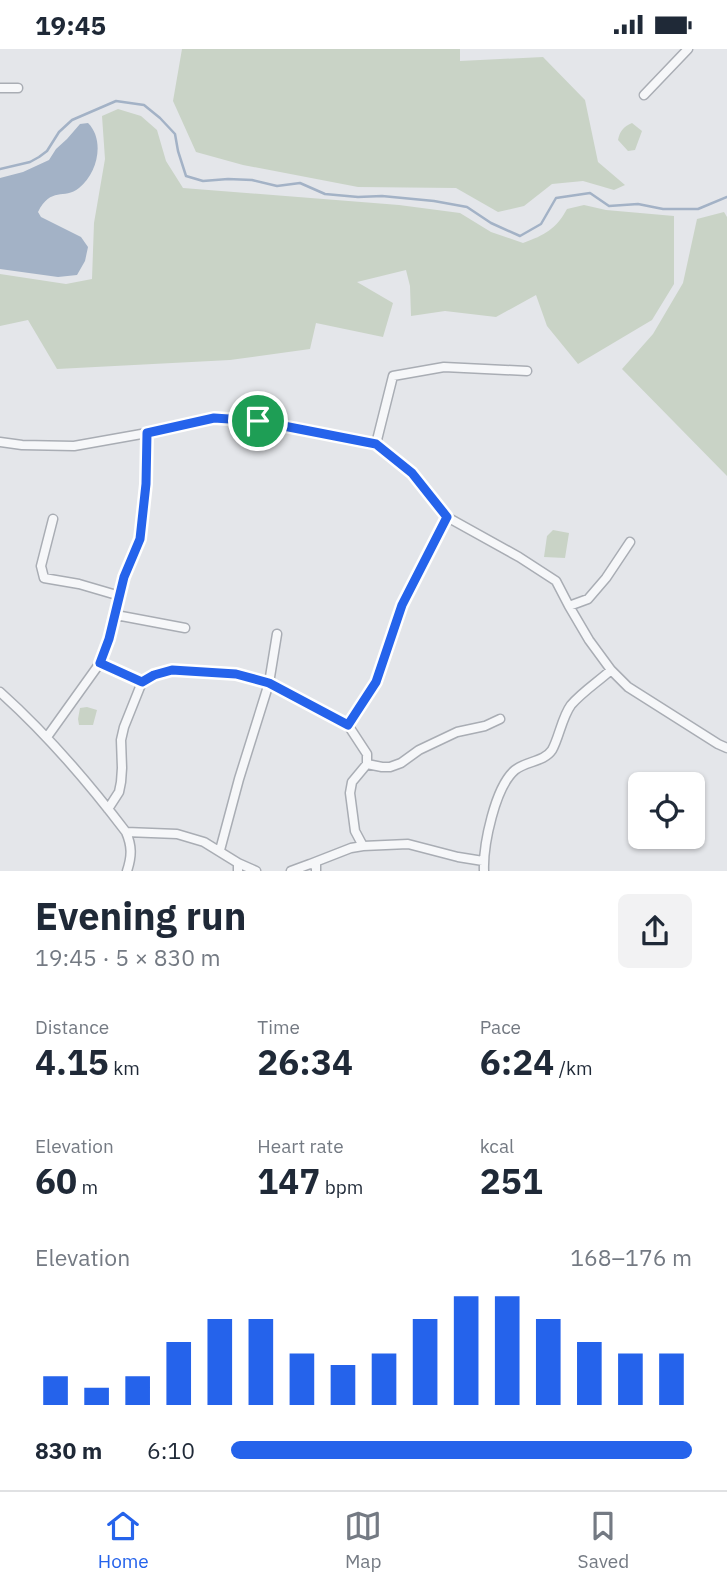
<!DOCTYPE html>
<meta charset="utf-8">
<style>
:root{--surface:#fff;--page:#f2f2f3;--text:#1f2937;--muted:#747a83;--line:#e0e1e3;--accent:#2563eb}
body{margin:0;font-family:"IBM Plex Sans",sans-serif;background:var(--page);color:var(--text);height:100vh;display:flex;flex-direction:column;font-size:26px;white-space:nowrap}
*{box-sizing:border-box;margin:0}
p{font-size:23px;color:var(--muted)}
.icon{flex:none;width:38px;height:38px;fill:none;stroke:currentColor;stroke-width:2;stroke-linecap:round;stroke-linejoin:round}
.map{position:relative;height:822px;overflow:hidden}
.side{display:flex;flex-direction:column;background:var(--surface);flex:1}
.side>*{flex:none}
.tools{position:absolute;left:628px;top:723px;display:grid;gap:14px}
.tools a{display:grid;place-items:center;width:77px;height:77px;border-radius:10px;background:var(--surface);box-shadow:0 2px 5px #0004;font-size:35px}
.pin{position:absolute;display:grid;place-items:center;width:60px;height:60px;color:#fff;margin:-30px;border:4px solid #fff;border-radius:50%;box-shadow:0 2px 7px #0007}
.round{display:grid;place-items:center;flex:none;width:74px;height:74px;border-radius:10px;background:var(--page)}
.overview{display:flex;align-items:center;justify-content:space-between;height:119px;padding:0 35px}
h1{font-size:38px;font-weight:800;line-height:52px}
.stats{display:grid;grid-template-columns:repeat(3,1fr);gap:10px;height:119px;padding:7px 35px}
.stats div{display:grid;align-content:center}
.stats b{font-size:35px;font-weight:800}
.stats small{font-size:19px;font-weight:400}
.stats p{font-size:19px}
.chart{height:196px;padding:14px 35px}
.chart p{display:flex;justify-content:space-between}
.chart svg{width:100%;height:126px;margin-top:7px;stroke:var(--accent);stroke-width:6}
ul{padding:0 35px;list-style:none;font-size:23px}
li{display:grid;grid-template-columns:112px 84px 1fr;align-items:center;height:52px}
li i{height:18px;border-radius:9px;background:var(--accent)}
.status{display:flex;justify-content:space-between;align-items:center;height:49px;padding:0 35px;background:var(--surface);direction:ltr}
.status svg{height:19px;fill:currentColor}
.tabs{display:flex;justify-content:space-around;align-items:center;height:98px;border-top:2px solid var(--line);background:var(--surface);font-size:19px;color:var(--muted)}
.tabs a{display:grid;justify-items:center;gap:4px}
.tabs .current{color:var(--accent)}
.map>svg:first-child{display:block}
.green{fill:#c9d3c6}
.water{fill:#a3b2c6}
.lines{fill:none;stroke-linecap:round;stroke-linejoin:round}
.stream{stroke:#a3b2c6;stroke-width:2.5}
.minor-casing{stroke:#a9adb4;stroke-width:11}
.minor{stroke:#f6f7f9;stroke-width:8}
.route-casing{stroke:#fff;stroke-width:14}
.route{stroke:#2563eb;stroke-width:9}
</style>
<div class="status"><b>19:45</b><svg viewBox="0 0 49 12"><path d="M0 12V9h3v3zM5 12V6h3v6zM10 12V3h3v9zM15 12V0h3v12zM26 1h20v11H26zM47 4h2v5h-2z"/></svg></div>
<div class="map">
<svg width="727" height="822" viewBox="0 0 727 822">
<rect width="100%" height="100%" fill="#e4e6ea"/>
<path class="green" d="M 182,0 L 460,0 L 460,12 L 543,8 L 585,51 L 598,113 L 625,136 L 614,141 L 583,132 L 552,135 L 524,157 L 498,163 L 456,139 L 358,138 L 243,116 L 196,103 L 173,52 Z
M 118,60 L 141,67 L 157,81 L 166,112 L 183,139 L 399,156 L 460,164 L 491,183 L 523,194 C 545,186 556,180 567,160 L 584,156 L 606,161 L 674,167 L 674,235 L 652,271 L 578,315 L 547,277 L 536,246 L 496,268 L 445,262 L 411,267 L 410,237 L 406,221 L 357,233 L 393,254 L 383,288 L 316,274 L 310,300 L 230,311 L 57,320 L 28,271 L 0,277 L 0,225 L 66,235 L 92,230 L 94,174 L 105,110 L 102,67 Z
M 632,74 L 642,82 L 635,101 L 628,102 L 618,91 C 620,82 623,78 632,74 Z
M 724,163 L 727,168 L 727,427 L 622,320 L 653,285 L 683,234 L 697,170 Z
M 553,481 L 569,484 L 565,509 L 544,508 L 547,487 Z
M 87,658 L 97,661 L 93,676 L 79,676 L 78,670 L 80,659 Z"/>
<path class="water" d="M 88,74 C 105,91 98,124 79,139 C 64,151 51,137 38,163 L 41,168 L 81,188 L 88,198 L 85,212 L 77,226 L 58,228 L 0,220 L 0,129 L 23,123 L 49,111 L 56,100 L 67,90 L 80,75 Z"/>
<g class="lines">
<path class="stream" d="M 0,120 L 30,113 L 39,108 L 47,102 L 59,83 L 72,71 L 116,52 L 144,56 L 160,69 L 175,85 L 178,102 L 186,127 L 203,132 L 228,130 L 252,131 L 277,137 L 300,134 L 325,145 L 358,148 L 382,147 L 434,152 L 467,158 L 491,174 L 520,187 L 541,175 L 556,149 L 590,144 L 609,157 L 638,155 L 663,160 L 698,160 L 727,148"/>
<defs>
<path id="minor" d="M 0,39 L 18,39
M 644,46 L 688,0
M 0,393 L 22,396 L 74,397 L 147,384 L 214,369 L 258,371 L 376,395 L 412,424 L 447,468 L 519,508 L 556,532 L 569,557 L 589,591 L 611,621 L 628,638 L 718,695 L 727,699
M 376,395 L 393,327 L 444,318 L 527,322
M 53,470 L 41,517 L 44,529 L 79,535 L 120,547
M 569,557 L 588,550 L 606,529 L 630,493
M 116,566 L 185,579
M 100,614 L 142,633
M 0,643 C 47,685 88,733 126,783 L 177,785 L 204,793 L 238,814 L 238,822
M 348,676 L 376,633 L 402,557 L 447,468
M 47,688 L 100,614 L 109,590 L 124,528 L 140,490 L 146,434 L 147,384
M 367,715 L 382,718 L 390,718 L 401,714 L 419,701 L 457,683 L 485,677 L 500,670
M 108,760 L 119,743 L 121,733 L 122,719 L 121,691 L 124,678 L 142,633 L 154,626 L 172,621 L 236,625 L 269,634 L 348,676 L 367,705 L 367,715 L 352,733 L 350,744 L 355,782 L 363,797 L 408,795 L 458,808 L 483,812
M 126,783 C 132,797 132,807 127,822
M 220,801 L 239,730 L 269,634 L 277,585
M 238,814 L 256,822
M 310,815 L 351,799 L 363,797
M 291,822 L 310,815 L 316,816 L 316,822
M 484,822 C 483,796 495,738 515,721 C 526,712 544,713 552,701 C 559,689 562,668 571,656 C 582,643 599,632 611,621"/>
</defs>
<use href="#minor" class="minor-casing"/>
<use href="#minor" class="minor"/>
</g>
<g class="lines">
<defs>
<path id="route" d="M 214,369 L 258,372 L 376,395 L 412,424 L 447,468 L 402,556 L 376,633 L 348,676 L 269,634 L 236,625 L 172,621 L 154,626 L 142,633 L 100,614 L 109,590 L 124,528 L 140,490 L 146,435 L 147,384 Z"/>
</defs>
<use href="#route" class="route-casing"/>
<use href="#route" class="route"/>
</g>
</svg>
<div class="tools">
<a><svg class="icon" aria-label="locate" viewBox="0 0 24 24"><circle cx="12" cy="12" r="6"/><path d="M12 2v4M12 18v4M2 12h4M18 12h4"/></svg></a>
</div>
<div class="pin" style="left:258px;top:372px;background:#1e9e55"><svg class="icon" aria-label="arrive" viewBox="0 0 24 24"><path d="M6 21V4h12l-3 4 3 4H6"/></svg></div>
</div>
<section class="side">
<div class="overview"><div><h1>Evening run</h1><p>19:45 · 5 × 830 m</p></div><a class="round"><svg class="icon" aria-label="share" viewBox="0 0 24 24"><path d="M12 15V3M7 8l5-5 5 5M5 13v7h14v-7"/></svg></a></div>
<div class="stats">
<div><p>Distance</p><b>4.15<small> km</small></b></div>
<div><p>Time</p><b>26:34</b></div>
<div><p>Pace</p><b>6:24<small> /km</small></b></div>
</div>
<div class="stats">
<div><p>Elevation</p><b>60<small> m</small></b></div>
<div><p>Heart rate</p><b>147<small> bpm</small></b></div>
<div><p>kcal</p><b>251</b></div>
</div>
<div class="chart"><p><span>Elevation</span>168–176 m</p>
<svg viewBox="0 0 160 44" preserveAspectRatio="none"><path d="M5 44V34M15 44V38M25 44V34M35 44V22M45 44V14M55 44V14M65 44V26M75 44V30M85 44V26M95 44V14M105 44V6M115 44V6M125 44V14M135 44V22M145 44V26M155 44V26"/></svg>
</div>
<ul>
<li><b>830 m</b>6:10<i style="width:100%"></i></li>
</ul>
</section>
<nav class="tabs">
<a class="current"><svg class="icon" aria-label="home" viewBox="0 0 24 24"><path d="M3 11l9-7 9 7M6 9v11h12V9"/></svg>Home</a>
<a><svg class="icon" aria-label="map" viewBox="0 0 24 24"><path d="M3 6l6-2 6 2 6-2v14l-6 2-6-2-6 2zM9 4v14M15 6v14"/></svg>Map</a>
<a><svg class="icon" aria-label="saved" viewBox="0 0 24 24"><path d="M7 4h10v16l-5-4-5 4z"/></svg>Saved</a>
</nav>
